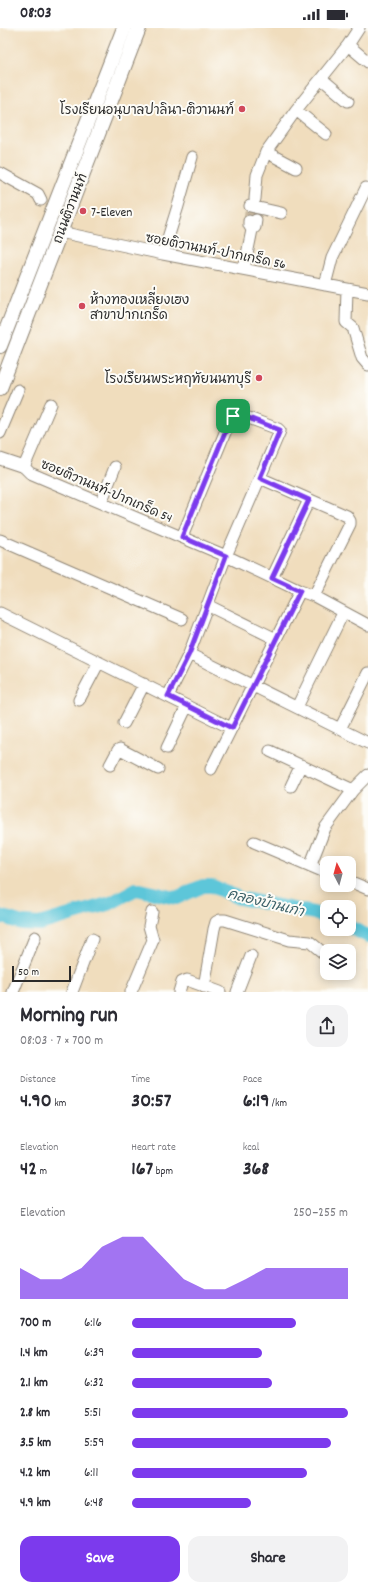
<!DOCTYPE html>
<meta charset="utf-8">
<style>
:root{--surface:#fff;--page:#f2f2f3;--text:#2b2b33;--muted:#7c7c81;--accent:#7c3aed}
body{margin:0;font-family:Dekko,"Playpen Sans Thai",sans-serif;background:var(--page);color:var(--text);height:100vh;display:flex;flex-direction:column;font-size:15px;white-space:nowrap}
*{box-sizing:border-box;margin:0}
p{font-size:13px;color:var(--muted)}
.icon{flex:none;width:22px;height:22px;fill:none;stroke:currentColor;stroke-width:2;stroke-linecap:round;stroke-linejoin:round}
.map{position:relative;height:964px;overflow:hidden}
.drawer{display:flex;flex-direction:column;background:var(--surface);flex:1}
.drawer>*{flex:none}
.needle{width:26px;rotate:354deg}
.buttons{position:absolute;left:320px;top:828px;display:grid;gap:8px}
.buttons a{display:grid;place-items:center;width:36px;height:36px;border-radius:8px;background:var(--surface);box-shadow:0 2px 10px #0003;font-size:20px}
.scale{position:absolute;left:12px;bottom:10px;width:59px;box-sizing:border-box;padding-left:4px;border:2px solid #2b2b2b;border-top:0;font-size:11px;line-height:14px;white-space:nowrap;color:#2b2b2b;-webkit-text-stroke:3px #fdfcf7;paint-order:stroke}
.pin{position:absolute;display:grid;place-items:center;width:34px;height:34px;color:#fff;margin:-17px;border-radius:8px;box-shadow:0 2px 6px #0006}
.round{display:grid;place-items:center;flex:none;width:42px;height:42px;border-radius:12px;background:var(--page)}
.head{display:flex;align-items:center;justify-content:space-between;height:68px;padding:0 20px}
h1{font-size:22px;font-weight:800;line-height:30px}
.stats{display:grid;grid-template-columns:repeat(3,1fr);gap:6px;height:68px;padding:4px 20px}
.stats div{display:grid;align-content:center}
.stats b{font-size:20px;font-weight:800}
.stats small{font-size:11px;font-weight:400}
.stats p{font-size:11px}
.chart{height:112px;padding:8px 20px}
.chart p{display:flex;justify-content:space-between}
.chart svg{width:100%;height:72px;margin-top:4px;fill:var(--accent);opacity:.7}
.primary-button{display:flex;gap:8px;margin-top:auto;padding:8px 20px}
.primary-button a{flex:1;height:46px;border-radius:12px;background:var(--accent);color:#fff;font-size:16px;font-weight:800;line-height:46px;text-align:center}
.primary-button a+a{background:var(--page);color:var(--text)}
ul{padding:0 20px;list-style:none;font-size:13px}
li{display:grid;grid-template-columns:64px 48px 1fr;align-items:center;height:30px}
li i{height:10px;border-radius:5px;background:var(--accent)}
.status{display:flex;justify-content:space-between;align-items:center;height:28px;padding:0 20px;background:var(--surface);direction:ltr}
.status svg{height:11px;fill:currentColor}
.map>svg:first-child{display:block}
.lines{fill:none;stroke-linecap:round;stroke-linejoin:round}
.river{stroke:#5dc6d9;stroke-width:14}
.minor-tunnel{stroke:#c9b9a0;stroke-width:11;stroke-dasharray:11 5.5;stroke-linecap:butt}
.minor-casing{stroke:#8e8474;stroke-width:13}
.major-casing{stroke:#8e8474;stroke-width:16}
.minor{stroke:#fff;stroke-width:11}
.major{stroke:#fff;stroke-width:14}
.route-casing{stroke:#fff;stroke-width:8}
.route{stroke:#7c3aed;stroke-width:5}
.poi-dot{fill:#d1495b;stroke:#fdfcf7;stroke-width:1.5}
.labels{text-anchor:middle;stroke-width:4;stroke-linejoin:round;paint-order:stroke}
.poi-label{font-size:13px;fill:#2b2b2b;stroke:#fdfcf7;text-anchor:end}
.street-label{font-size:13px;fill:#2b2b2b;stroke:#fdfcf7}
.water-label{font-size:14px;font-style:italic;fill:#3c6168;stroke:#fdfcf7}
</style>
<div class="status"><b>08:03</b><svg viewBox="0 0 49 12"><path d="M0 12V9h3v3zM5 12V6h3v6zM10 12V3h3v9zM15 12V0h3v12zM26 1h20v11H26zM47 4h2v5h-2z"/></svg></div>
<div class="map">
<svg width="368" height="964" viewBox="0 0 368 964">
<rect width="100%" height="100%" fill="#fdfcf7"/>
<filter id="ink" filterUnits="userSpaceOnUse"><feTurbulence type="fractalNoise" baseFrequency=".025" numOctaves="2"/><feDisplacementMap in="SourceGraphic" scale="8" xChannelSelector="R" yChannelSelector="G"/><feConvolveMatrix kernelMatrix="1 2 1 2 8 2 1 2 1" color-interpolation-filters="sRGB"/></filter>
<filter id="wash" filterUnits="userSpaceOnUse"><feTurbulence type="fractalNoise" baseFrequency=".012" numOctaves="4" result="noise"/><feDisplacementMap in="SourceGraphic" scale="16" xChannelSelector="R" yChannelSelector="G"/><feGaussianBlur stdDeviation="0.9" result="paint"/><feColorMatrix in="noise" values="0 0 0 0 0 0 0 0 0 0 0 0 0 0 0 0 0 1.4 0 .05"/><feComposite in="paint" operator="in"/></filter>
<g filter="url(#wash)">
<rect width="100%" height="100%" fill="#f0ddbd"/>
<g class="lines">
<path class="river" d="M 0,888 L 22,895 L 39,896 L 111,875 L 136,861 L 176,870 L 203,858 L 212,858 L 239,870 L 314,885 L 327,890
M 349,899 L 368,908"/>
</g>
</g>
<g filter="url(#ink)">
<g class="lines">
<path class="minor-tunnel" d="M 249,193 L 250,184"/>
<defs>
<path id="minor" d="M 348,17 L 368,34
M 322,51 L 348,73
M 296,82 L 326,106
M 266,124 L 296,140
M 0,145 L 38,166 L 41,172
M 255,171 L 257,147 L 266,124 L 296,82 L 348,17 L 359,0
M 250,178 L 281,185
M 249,193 L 249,197 L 252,202 L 255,199 L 256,192
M 60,204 L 163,226 L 368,265
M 163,226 L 178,178 L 192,129
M 244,241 L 252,202
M 325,257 L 332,230 L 366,160
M 347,261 L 346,294 L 353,300 L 362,330 L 368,337
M 0,405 L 18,362
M 0,431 L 24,439 L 30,445 L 226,528 L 300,563 L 314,568 L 368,597
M 24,439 L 51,376
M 260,450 L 347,488 L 350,493 L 350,496 L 314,568
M 101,475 L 115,439
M 0,512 L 182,591
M 272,550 L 309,472
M 207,577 L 276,611
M 0,585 L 231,700
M 189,626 L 368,715
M 168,668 L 189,626 L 226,528 L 280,403 L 278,401 L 238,386 L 231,390 L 182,509
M 79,672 L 99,634
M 297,679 L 343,585
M 124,695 L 144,656
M 340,701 L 368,645
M 167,720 L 187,678
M 270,723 L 353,762
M 110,737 L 118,722 L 120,721 L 158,741
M 211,741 L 300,563
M 291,758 L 301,737
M 254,814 L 327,845
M 310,838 L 325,800 L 353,762 L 368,747
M 349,853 L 368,861
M 204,959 L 214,901 L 216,894 L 220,892 L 225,892 L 289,912 L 310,914 L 327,928
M 13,964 L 35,909
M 72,964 L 92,911
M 131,964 L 153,912 L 149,898 L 152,884
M 179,964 L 182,954 L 187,952 L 220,964
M 237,964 L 251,928"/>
<path id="major" d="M 0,318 L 124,0
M 0,360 L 139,0"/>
</defs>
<use href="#minor" class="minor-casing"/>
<use href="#major" class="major-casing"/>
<use href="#minor" class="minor"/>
<use href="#major" class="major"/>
</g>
</g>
<g class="lines" filter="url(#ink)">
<defs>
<path id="route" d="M 238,386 L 280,402 L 260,450 L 309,472 L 272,550 L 300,563 L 232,700 L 168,668 L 189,626 L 226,528 L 182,509 L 231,390 Z"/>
</defs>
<use href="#route" class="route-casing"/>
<use href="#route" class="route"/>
</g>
<g class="poi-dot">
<circle cx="242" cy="81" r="4"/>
<circle cx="83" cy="183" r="4"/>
<circle cx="82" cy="278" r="4"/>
<circle cx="259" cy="350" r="4"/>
</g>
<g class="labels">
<g class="poi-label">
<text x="234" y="86">โรงเรียนอนุบาลปาลินา-ติวานนท์</text>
<text x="91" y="188" text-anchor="start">7-Eleven</text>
<text x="90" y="276" text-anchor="start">ห้างทองเหลี่ยงเฮง<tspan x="90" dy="15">สาขาปากเกร็ด</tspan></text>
<text x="251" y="355">โรงเรียนพระหฤทัยนนทบุรี</text>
</g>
<g class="street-label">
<text transform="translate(69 180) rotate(-69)" y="5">ถนนติวานนท์</text>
<text transform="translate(216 222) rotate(11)" y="5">ซอยติวานนท์-ปากเกร็ด 56</text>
<text transform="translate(107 462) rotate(23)" y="5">ซอยติวานนท์-ปากเกร็ด 54</text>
</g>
<g class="water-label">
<text transform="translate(266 874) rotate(14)" y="5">คลองบ้านเก่า</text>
</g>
</g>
</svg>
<div class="buttons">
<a><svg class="needle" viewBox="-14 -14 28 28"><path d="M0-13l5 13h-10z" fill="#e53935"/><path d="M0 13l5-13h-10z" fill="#7c7c81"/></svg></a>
<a><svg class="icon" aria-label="locate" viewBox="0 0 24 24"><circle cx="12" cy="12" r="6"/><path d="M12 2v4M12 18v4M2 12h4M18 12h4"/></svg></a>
<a><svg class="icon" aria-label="layers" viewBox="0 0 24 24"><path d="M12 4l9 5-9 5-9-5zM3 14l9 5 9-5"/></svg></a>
</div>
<div class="scale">50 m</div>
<div class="pin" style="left:233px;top:388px;background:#1e9e55"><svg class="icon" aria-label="arrive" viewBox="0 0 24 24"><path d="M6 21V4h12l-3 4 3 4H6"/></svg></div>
</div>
<section class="drawer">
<div class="head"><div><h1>Morning run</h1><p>08:03 · 7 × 700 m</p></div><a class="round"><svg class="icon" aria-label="share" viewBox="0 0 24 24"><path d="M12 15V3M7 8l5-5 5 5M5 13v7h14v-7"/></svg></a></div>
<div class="stats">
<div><p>Distance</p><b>4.90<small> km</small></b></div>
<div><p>Time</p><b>30:57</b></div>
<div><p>Pace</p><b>6:19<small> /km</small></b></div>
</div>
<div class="stats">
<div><p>Elevation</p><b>42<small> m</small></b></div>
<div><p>Heart rate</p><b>167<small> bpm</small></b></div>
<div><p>kcal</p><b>368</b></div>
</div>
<div class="chart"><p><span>Elevation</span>250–255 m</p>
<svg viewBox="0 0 160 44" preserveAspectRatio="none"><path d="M0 44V25L10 32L20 32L30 25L40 12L50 6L60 6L70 19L80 32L90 38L100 38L110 32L120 25L130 25L140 25L150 25L160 25V44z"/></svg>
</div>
<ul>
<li><b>700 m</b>6:16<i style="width:76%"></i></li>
<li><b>1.4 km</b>6:39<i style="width:60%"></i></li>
<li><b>2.1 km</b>6:32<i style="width:65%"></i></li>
<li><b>2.8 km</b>5:51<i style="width:100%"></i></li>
<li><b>3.5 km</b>5:59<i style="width:92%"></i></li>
<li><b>4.2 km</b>6:11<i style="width:81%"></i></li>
<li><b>4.9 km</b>6:48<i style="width:55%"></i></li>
</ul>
<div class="primary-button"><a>Save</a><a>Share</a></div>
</section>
